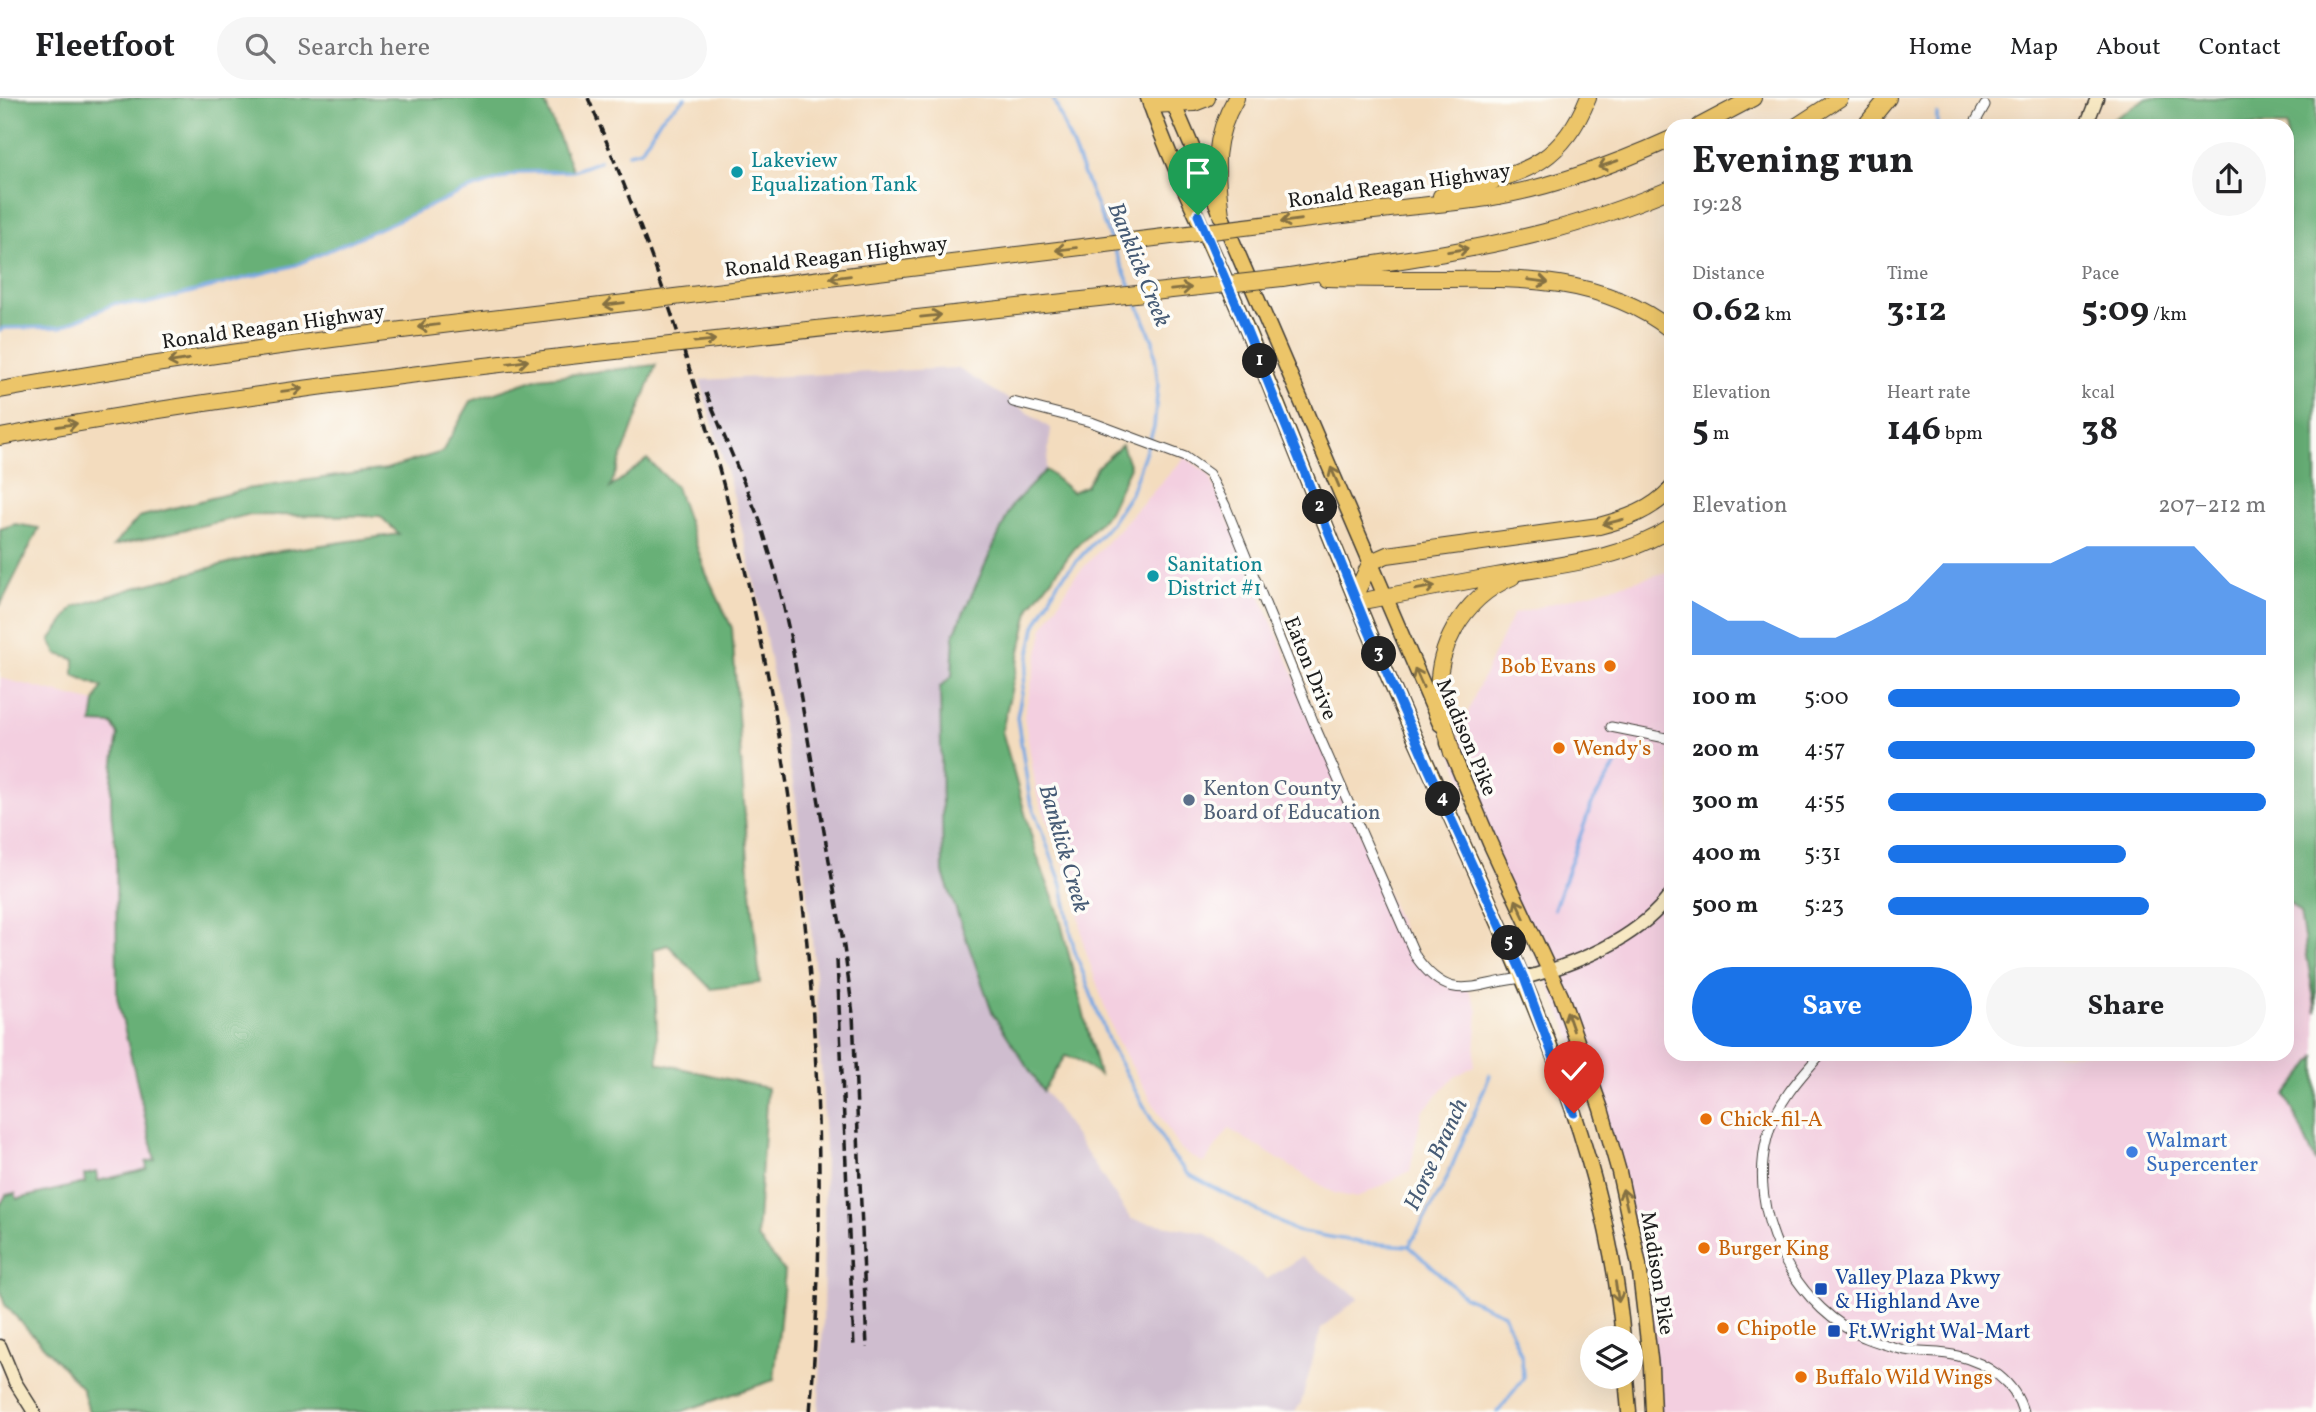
<!DOCTYPE html>
<meta charset="utf-8">
<style>
:root{--surface:#fff;--page:#f6f6f6;--text:#202124;--muted:#757577;--line:#e0e0e0;--accent:#1a73e8}
body{margin:0;font-family:Vollkorn,serif;background:var(--page);color:var(--text);height:100vh;display:flex;flex-direction:column;font-size:26px;white-space:nowrap}
*{box-sizing:border-box;margin:0}
p{font-size:23px;color:var(--muted)}
.icon{flex:none;width:38px;height:38px;fill:none;stroke:currentColor;stroke-width:2;stroke-linecap:round;stroke-linejoin:round}
.map{position:relative;flex:1;overflow:hidden}
.side{position:absolute;left:1664px;top:21px;width:630px;height:942px;display:flex;flex-direction:column;background:var(--surface);border-radius:21px;box-shadow:0 7px 28px #0002}
.side>*{flex:none}
.tools{position:absolute;left:1580px;top:1228px;display:grid;gap:14px}
.tools a{display:grid;place-items:center;width:63px;height:63px;border-radius:50%;background:var(--surface);box-shadow:0 7px 28px #0002;font-size:35px}
.pin{position:absolute;display:grid;place-items:center;width:60px;height:60px;color:#fff;margin:-72px -30px;border-radius:50% 50% 50% 0;rotate:-45deg;box-shadow:0 0 7px #0007}
.pin .icon{rotate:45deg}
.km{position:absolute;width:35px;height:35px;margin:-18px;border-radius:50%;background:#222;color:#fff;font-size:19px;line-height:35px;text-align:center}
.round{display:grid;place-items:center;flex:none;width:74px;height:74px;border-radius:37px;background:var(--page)}
.headline{display:flex;align-items:center;justify-content:space-between;height:119px;padding:0 28px}
h1{font-size:38px;font-weight:700;line-height:52px}
.metrics{display:grid;grid-template-columns:repeat(3,1fr);gap:10px;height:119px;padding:7px 28px}
.metrics div{display:grid;align-content:center}
.metrics b{font-size:35px;font-weight:700}
.metrics small{font-size:19px;font-weight:400}
.metrics p{font-size:19px}
.chart{height:196px;padding:14px 28px}
.chart p{display:flex;justify-content:space-between}
.chart svg{width:100%;height:126px;margin-top:7px;fill:var(--accent);opacity:.7}
.primary-button{display:flex;gap:14px;margin-top:auto;padding:14px 28px}
.primary-button a{flex:1;height:80px;border-radius:42px;background:var(--accent);color:#fff;font-size:28px;font-weight:700;line-height:80px;text-align:center}
.primary-button a+a{background:var(--page);color:var(--text)}
ul{padding:0 28px;list-style:none;font-size:23px}
li{display:grid;grid-template-columns:112px 84px 1fr;align-items:center;height:52px}
li i{height:18px;border-radius:9px;background:var(--accent)}
header{display:flex;align-items:center;gap:42px;box-sizing:border-box;height:98px;padding:0 35px;background:var(--surface);border-bottom:2px solid var(--line)}
header strong{font-size:33px}
nav{display:flex;gap:38px;margin-inline-start:auto;font-size:24px}
.search{width:490px;height:63px;background:var(--page);display:flex;align-items:center;gap:18px;box-sizing:border-box;padding:0 24px;border-radius:38px;color:var(--muted);font-size:26px}
.map>svg:first-child{display:block}
.built{fill:#f3cfe0}
.industrial{fill:#cfbdcf}
.forest{fill:#67b077;stroke:#42664a;stroke-width:2}
.lines{fill:none;stroke-linecap:round;stroke-linejoin:round}
.stream{stroke:#79a8e2;stroke-width:3.5}
.street-casing{stroke:#3c3934;stroke-width:11}
.secondary-casing{stroke:#3c3934;stroke-width:15}
.primary-casing{stroke:#3c3934;stroke-width:17}
.highway-casing{stroke:#3c3934;stroke-width:18}
.street{stroke:#fff;stroke-width:9}
.secondary{stroke:#f7e8c3;stroke-width:12}
.primary{stroke:#ecc569;stroke-width:14}
.highway{stroke:#ecc569;stroke-width:16}
.rail{stroke:#1c1c1c;stroke-width:3.5;stroke-dasharray:10 5;stroke-linecap:butt}
.highway-bridge-casing{stroke:#3c3934;stroke-width:18;stroke-linecap:butt}
.highway-bridge{stroke:#ecc569;stroke-width:16}
.oneway{stroke:#847042}
.route-casing{stroke:#fff;stroke-width:14}
.route{stroke:#1a73e8;stroke-width:9}
.culture-dot{fill:#0f9aa8;stroke:#fdfcf7;stroke-width:2.5}
.food-dot{fill:#e8710a;stroke:#fdfcf7;stroke-width:2.5}
.service-dot{fill:#5c6f8a;stroke:#fdfcf7;stroke-width:2.5}
.shop-dot{fill:#3f7fe0;stroke:#fdfcf7;stroke-width:2.5}
.transit-dot{fill:#1a4fb4;stroke:#fdfcf7;stroke-width:2.5}
.labels{text-anchor:middle;stroke-width:7;stroke-linejoin:round;paint-order:stroke}
.culture-label{font-size:21px;fill:#0d838f;stroke:#fdfcf7;text-anchor:start}
.street-label{font-size:21px;fill:#1c1c1c;stroke:#fdfcf7}
.food-label{font-size:21px;fill:#c56008;stroke:#fdfcf7;text-anchor:start}
.service-label{font-size:21px;fill:#4e5e75;stroke:#fdfcf7;text-anchor:start}
.shop-label{font-size:21px;fill:#366cbe;stroke:#fdfcf7;text-anchor:start}
.transit-label{font-size:21px;fill:#164399;stroke:#fdfcf7;text-anchor:start}
.water-label{font-size:23px;font-style:italic;fill:#465b75;stroke:#fdfcf7}
</style>
<header>
<strong>Fleetfoot</strong>
<div class="search"><svg class="icon" aria-label="search" viewBox="0 0 24 24"><circle cx="10" cy="10" r="6"/><path d="M15 15l6 6"/></svg>Search here</div>
<nav><a>Home</a><a>Map</a><a>About</a><a>Contact</a></nav>
</header>
<div class="map">
<svg width="2316" height="1314" viewBox="0 0 2316 1314">
<rect width="100%" height="100%" fill="#fdfcf7"/>
<filter id="ink" filterUnits="userSpaceOnUse"><feTurbulence type="fractalNoise" baseFrequency=".0143" numOctaves="2"/><feDisplacementMap in="SourceGraphic" scale="14" xChannelSelector="R" yChannelSelector="G"/><feConvolveMatrix kernelMatrix="1 2 1 2 8 2 1 2 1" color-interpolation-filters="sRGB"/></filter>
<filter id="wash" filterUnits="userSpaceOnUse"><feTurbulence type="fractalNoise" baseFrequency=".00686" numOctaves="4" result="noise"/><feDisplacementMap in="SourceGraphic" scale="28" xChannelSelector="R" yChannelSelector="G"/><feGaussianBlur stdDeviation="1.57" result="paint"/><feColorMatrix in="noise" values="0 0 0 0 0 0 0 0 0 0 0 0 0 0 0 0 0 1.4 0 .05"/><feComposite in="paint" operator="in"/></filter>
<g filter="url(#wash)">
<rect width="100%" height="100%" fill="#f3dcbe"/>
<path class="built" d="M 1185,359 L 1209,376 L 1407,843 L 1440,885 L 1468,890 L 1478,913 L 1474,968 L 1453,980 L 1422,1014 L 1410,1073 L 1357,1100 L 1334,1095 L 1229,1031 L 1204,1065 L 1188,1057 L 1177,1047 L 1115,939 L 1084,848 L 1075,794 L 1037,697 L 1024,618 L 1044,529 L 1073,481 Z
M 1671,473 L 1671,956 L 2287,956 L 2287,803 L 2300,815 L 2316,914 L 2316,959 L 2286,997 L 2316,1065 L 2316,1314 L 1653,1314 L 1645,1221 L 1601,1011 L 1452,655 L 1477,592 L 1513,516 Z
M 0,580 L 95,604 L 92,624 L 112,626 L 118,637 L 112,671 L 111,725 L 168,1097 L 0,1124 Z"/>
<path class="industrial" d="M 957,270 L 1013,304 L 1051,331 L 1046,372 L 1012,407 L 954,536 L 952,578 L 940,589 L 943,671 L 993,916 L 1131,1121 L 1206,1135 L 1267,1181 L 1301,1159 L 1359,1200 L 1321,1231 L 1301,1305 L 1295,1314 L 818,1314 L 823,1228 L 825,1049 L 819,926 L 811,828 L 796,703 L 762,518 L 737,410 L 700,282 Z"/>
<path class="forest" d="M 0,0 L 543,0 L 573,73 L 521,74 L 462,94 L 296,167 L 145,206 L 116,205 L 61,229 L 3,230 L 0,233 Z
M 2146,0 L 2316,0 L 2316,914 L 2300,815 L 2287,803 L 2287,28 L 2114,28 L 2109,24 Z
M 656,267 L 610,390 L 647,361 L 676,389 L 706,475 L 732,530 L 748,762 L 760,885 L 711,891 L 668,847 L 654,851 L 658,965 L 767,990 L 757,1139 L 785,1174 L 774,1282 L 681,1314 L 89,1314 L 82,1290 L 5,1207 L 0,1190 L 0,1108 L 6,1097 L 15,1095 L 17,1101 L 85,1085 L 84,1077 L 96,1074 L 98,1083 L 147,1071 L 146,1064 L 155,1062 L 117,899 L 116,748 C 107,710 112,674 118,637 L 112,626 L 92,625 L 95,604 L 102,589 L 74,577 L 74,561 L 57,556 L 50,542 L 74,509 L 134,490 L 266,455 L 399,436 L 380,418 L 248,417 L 113,448 L 139,419 L 246,391 L 386,371 L 442,354 L 471,303 L 539,280 Z
M 1122,347 L 1130,369 L 1109,414 L 1075,450 L 1030,509 L 1002,633 L 1037,758 L 1058,813 L 1099,977 L 1076,961 L 1065,958 L 1043,993 L 993,916 L 943,775 L 940,589 L 952,578 L 954,536 L 1012,407 L 1046,372 L 1072,394 L 1086,388 L 1097,369 Z
M 15,426 L 39,430 L 0,508 L 0,431 Z
M 2316,959 L 2316,1065 L 2286,997 Z"/>
<g class="lines">
<path class="stream" d="M 1053,0 L 1110,141
M 1937,28 L 1937,16
M 629,55 L 641,52 L 661,20 L 685,0
M 1114,151 L 1132,192
M 1135,199 L 1153,243 L 1158,286 L 1154,329 L 1131,395 L 1111,425 L 1058,484 L 1035,529 L 1017,619 L 1030,702 L 1062,787 L 1074,851 L 1110,947 L 1170,1055 L 1188,1076 L 1296,1133 L 1364,1145 L 1409,1148 L 1465,1199 L 1504,1216 L 1522,1259 L 1523,1281 L 1498,1314
M 0,233 L 3,230 L 61,229 L 116,205 L 145,206 L 296,167 L 462,94 L 521,74 L 573,73 L 600,63
M 1670,618 L 1671,616
M 1554,811 L 1592,705 L 1627,649
M 1409,1148 L 1444,1087 L 1490,977"/>
</g>
</g>
<g filter="url(#ink)">
<g class="lines">
<defs>
<path id="street" d="M 1973,28 L 1985,7
M 1013,304 L 1091,324 L 1185,359 L 1209,376 L 1225,407 L 1317,633 L 1416,859 C 1452,909 1474,884 1524,880
M 1611,629 L 1671,641
M 1821,956 C 1799,980 1775,1007 1767,1040 C 1748,1113 1790,1200 1855,1235 C 1868,1242 1886,1247 1900,1251 C 1919,1256 1939,1253 1958,1258 C 1987,1265 2015,1284 2023,1314"/>
<path id="secondary" d="M 2086,28 L 2097,0
M 1524,880 C 1576,866 1638,841 1671,796
M 0,1248 L 15,1284 L 34,1314"/>
<path id="primary" d="M 1148,0 C 1176,80 1216,156 1248,234 C 1308,381 1364,529 1430,673 C 1511,854 1606,1040 1623,1241
M 1171,0 L 1440,626
M 1448,645 L 1490,745 L 1561,898 L 1601,1011 L 1619,1074 L 1639,1167 L 1651,1269 L 1653,1314
M 1626,1279 L 1629,1314"/>
<path id="highway" d="M 1151,7 L 1194,5 L 1207,0
M 1700,28 L 1753,0
M 1797,28 L 1840,0
M 1865,28 L 1888,0
M 1441,98 C 1511,75 1557,77 1588,0
M 1359,115 C 1402,109 1445,106 1487,100 C 1547,91 1616,66 1671,41
M 1221,117 C 1215,70 1212,42 1236,0
M 1282,180 C 1369,166 1459,156 1545,134 C 1588,123 1630,108 1671,91
M 1326,180 C 1362,181 1398,181 1434,181 C 1518,180 1602,178 1671,232
M 0,292 C 189,258 378,234 568,212
M 0,339 C 195,303 391,278 588,256
M 1355,497 L 1371,464 L 1387,457 L 1599,428 C 1626,421 1652,412 1671,391
M 1358,504 C 1404,495 1450,486 1496,478 C 1555,467 1620,463 1671,430
M 1452,655 C 1448,639 1443,623 1440,607 C 1432,554 1462,500 1512,479"/>
</defs>
<use href="#street" class="street-casing"/>
<use href="#secondary" class="secondary-casing"/>
<use href="#primary" class="primary-casing"/>
<use href="#highway" class="highway-casing"/>
<use href="#street" class="street"/>
<use href="#secondary" class="secondary"/>
<use href="#primary" class="primary"/>
<use href="#highway" class="highway"/>
<path class="rail" d="M 588,0 C 766,409 848,869 810,1314
M 706,295 L 760,423 L 777,479 L 790,537 L 844,849 L 853,916 L 867,1250
M 837,862 L 854,1250"/>
<defs>
<path id="highway-bridge" d="M 568,212 L 1359,115
M 588,256 L 1282,180"/>
</defs>
<use href="#highway-bridge" class="highway-bridge-casing"/>
<use href="#highway-bridge" class="highway-bridge"/>
</g>
<defs><path id="oneway-shaft" d="M-6 0H5M1.5-3L5.5 0L1.5 3" fill="none" stroke-width="1.6" stroke-linecap="round" stroke-linejoin="round" transform="scale(1.75)"/></defs>
<g class="oneway">
<use href="#oneway-shaft" transform="translate(1608 66) rotate(161)"/>
<use href="#oneway-shaft" transform="translate(1291 123) rotate(173)"/>
<use href="#oneway-shaft" transform="translate(1066 151) rotate(173)"/>
<use href="#oneway-shaft" transform="translate(1458 152) rotate(-9)"/>
<use href="#oneway-shaft" transform="translate(840 179) rotate(173)"/>
<use href="#oneway-shaft" transform="translate(1538 183) rotate(7)"/>
<use href="#oneway-shaft" transform="translate(1181 191) rotate(-6)"/>
<use href="#oneway-shaft" transform="translate(614 206) rotate(173)"/>
<use href="#oneway-shaft" transform="translate(931 218) rotate(-6)"/>
<use href="#oneway-shaft" transform="translate(428 228) rotate(173)"/>
<use href="#oneway-shaft" transform="translate(705 243) rotate(-6)"/>
<use href="#oneway-shaft" transform="translate(178 263) rotate(171)"/>
<use href="#oneway-shaft" transform="translate(518 264) rotate(-7)"/>
<use href="#oneway-shaft" transform="translate(292 292) rotate(-8)"/>
<use href="#oneway-shaft" transform="translate(67 327) rotate(-9)"/>
<use href="#oneway-shaft" transform="translate(1335 379) rotate(-113)"/>
<use href="#oneway-shaft" transform="translate(1613 424) rotate(166)"/>
<use href="#oneway-shaft" transform="translate(1425 490) rotate(-10)"/>
<use href="#oneway-shaft" transform="translate(1419 580) rotate(-114)"/>
<use href="#oneway-shaft" transform="translate(1520 811) rotate(-115)"/>
<use href="#oneway-shaft" transform="translate(1570 923) rotate(-109)"/>
<use href="#oneway-shaft" transform="translate(1625 1101) rotate(-103)"/>
<use href="#oneway-shaft" transform="translate(1617 1194) rotate(81)"/>
</g>
</g>
<g class="lines" filter="url(#ink)">
<defs>
<path id="route" d="M 1198,117 L 1239,213 L 1367,529 L 1429,672 L 1524,880 L 1574,1015"/>
</defs>
<use href="#route" class="route-casing"/>
<use href="#route" class="route"/>
</g>
<g class="culture-dot">
<circle cx="737" cy="74" r="7"/>
<circle cx="1153" cy="478" r="7"/>
</g>
<g class="food-dot">
<circle cx="1610" cy="568" r="7"/>
<circle cx="1559" cy="650" r="7"/>
<circle cx="1706" cy="1021" r="7"/>
<circle cx="1704" cy="1150" r="7"/>
<circle cx="1723" cy="1230" r="7"/>
<circle cx="1801" cy="1279" r="7"/>
</g>
<circle class="service-dot" cx="1189" cy="702" r="7"/>
<circle class="shop-dot" cx="2132" cy="1054" r="7"/>
<g class="transit-dot">
<rect x="1814" y="1184" width="14" height="14" rx="3.5"/>
<rect x="1827" y="1226" width="14" height="14" rx="3.5"/>
</g>
<g class="labels">
<g class="culture-label">
<text x="751" y="69">Lakeview<tspan x="751" dy="24">Equalization Tank</tspan></text>
<text x="1167" y="473">Sanitation<tspan x="1167" dy="24">District #1</tspan></text>
</g>
<g class="street-label">
<text transform="translate(1399 87) rotate(-8)" y="7">Ronald Reagan Highway</text>
<text transform="translate(836 158) rotate(-7)" y="7">Ronald Reagan Highway</text>
<text transform="translate(273 228) rotate(-8)" y="7">Ronald Reagan Highway</text>
<text transform="translate(1311 570) rotate(68)" y="7">Eaton Drive</text>
<text transform="translate(1467 639) rotate(67)" y="7">Madison Pike</text>
<text transform="translate(1658 1175) rotate(81)" y="7">Madison Pike</text>
</g>
<g class="food-label">
<text x="1596" y="575" text-anchor="end">Bob Evans</text>
<text x="1573" y="657">Wendy's</text>
<text x="1720" y="1028">Chick-fil-A</text>
<text x="1718" y="1157">Burger King</text>
<text x="1737" y="1237">Chipotle</text>
<text x="1815" y="1286">Buffalo Wild Wings</text>
</g>
<g class="service-label">
<text x="1203" y="697">Kenton County<tspan x="1203" dy="24">Board of Education</tspan></text>
</g>
<g class="shop-label">
<text x="2146" y="1049">Walmart<tspan x="2146" dy="24">Supercenter</tspan></text>
</g>
<g class="transit-label">
<text x="1835" y="1186">Valley Plaza Pkwy<tspan x="1835" dy="24">&amp; Highland Ave</tspan></text>
<text x="1848" y="1240">Ft.Wright Wal-Mart</text>
</g>
<g class="water-label">
<text transform="translate(1140 166) rotate(68)" y="8">Banklick Creek</text>
<text transform="translate(1065 750) rotate(74)" y="8">Banklick Creek</text>
<text transform="translate(1435 1056) rotate(-65)" y="8">Horse Branch</text>
</g>
</g>
</svg>
<div class="tools">
<a><svg class="icon" aria-label="layers" viewBox="0 0 24 24"><path d="M12 4l9 5-9 5-9-5zM3 14l9 5 9-5"/></svg></a>
</div>
<div class="pin" style="left:1198px;top:117px;background:#1e9e55"><svg class="icon" aria-label="arrive" viewBox="0 0 24 24"><path d="M6 21V4h12l-3 4 3 4H6"/></svg></div>
<div class="pin" style="left:1574px;top:1015px;background:#d93025"><svg class="icon" aria-label="check" viewBox="0 0 24 24"><path d="M5 12l5 5 9-10"/></svg></div>
<b class="km" style="left:1260px;top:263px">1</b>
<b class="km" style="left:1320px;top:409px">2</b>
<b class="km" style="left:1379px;top:556px">3</b>
<b class="km" style="left:1443px;top:701px">4</b>
<b class="km" style="left:1509px;top:845px">5</b>
<section class="side">
<div class="headline"><div><h1>Evening run</h1><p>19:28</p></div><a class="round"><svg class="icon" aria-label="share" viewBox="0 0 24 24"><path d="M12 15V3M7 8l5-5 5 5M5 13v7h14v-7"/></svg></a></div>
<div class="metrics">
<div><p>Distance</p><b>0.62<small> km</small></b></div>
<div><p>Time</p><b>3:12</b></div>
<div><p>Pace</p><b>5:09<small> /km</small></b></div>
</div>
<div class="metrics">
<div><p>Elevation</p><b>5<small> m</small></b></div>
<div><p>Heart rate</p><b>146<small> bpm</small></b></div>
<div><p>kcal</p><b>38</b></div>
</div>
<div class="chart"><p><span>Elevation</span>207–212 m</p>
<svg viewBox="0 0 160 44" preserveAspectRatio="none"><path d="M0 44V25L10 32L20 32L30 38L40 38L50 32L60 25L70 12L80 12L90 12L100 12L110 6L120 6L130 6L140 6L150 19L160 25V44z"/></svg>
</div>
<ul>
<li><b>100 m</b>5:00<i style="width:93%"></i></li>
<li><b>200 m</b>4:57<i style="width:97%"></i></li>
<li><b>300 m</b>4:55<i style="width:100%"></i></li>
<li><b>400 m</b>5:31<i style="width:63%"></i></li>
<li><b>500 m</b>5:23<i style="width:69%"></i></li>
</ul>
<div class="primary-button"><a>Save</a><a>Share</a></div>
</section>
</div>
